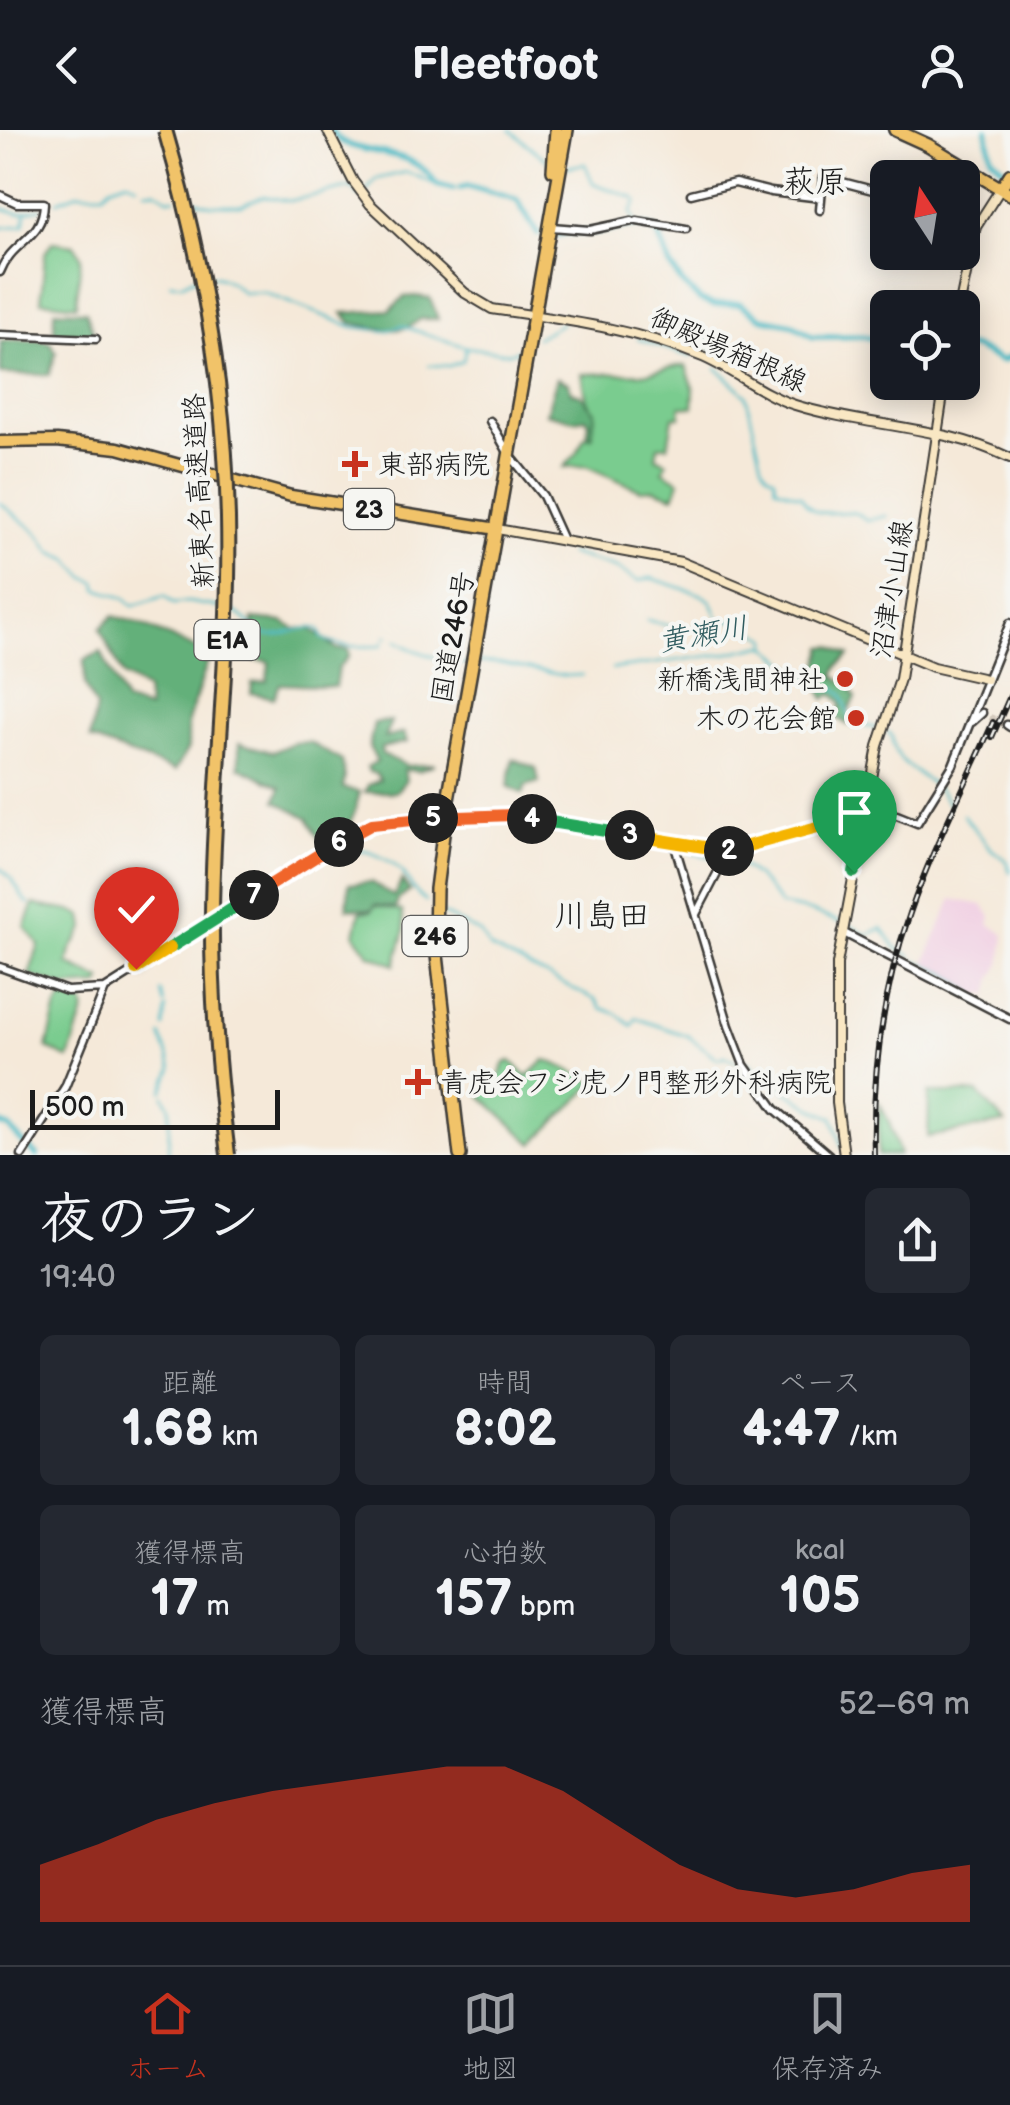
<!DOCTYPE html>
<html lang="ja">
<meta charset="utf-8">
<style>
:root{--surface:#171b24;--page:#242831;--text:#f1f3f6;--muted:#9ea1a6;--line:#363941;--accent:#c8321e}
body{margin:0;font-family:"Balsamiq Sans","Klee One",sans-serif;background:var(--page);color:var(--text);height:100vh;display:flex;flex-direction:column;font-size:38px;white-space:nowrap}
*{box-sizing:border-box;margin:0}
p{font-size:32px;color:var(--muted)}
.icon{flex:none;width:55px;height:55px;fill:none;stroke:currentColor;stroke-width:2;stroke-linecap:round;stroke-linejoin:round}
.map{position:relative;height:1025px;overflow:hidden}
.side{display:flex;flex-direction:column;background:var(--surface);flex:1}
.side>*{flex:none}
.needle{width:65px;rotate:348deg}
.fabs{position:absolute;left:870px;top:30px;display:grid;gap:20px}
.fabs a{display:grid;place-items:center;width:110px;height:110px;border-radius:15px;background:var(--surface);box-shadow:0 5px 25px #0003;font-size:50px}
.scale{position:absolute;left:30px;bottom:25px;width:250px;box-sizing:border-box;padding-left:10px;border:5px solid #1c1c1c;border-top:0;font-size:28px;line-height:35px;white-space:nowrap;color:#1c1c1c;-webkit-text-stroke:8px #f6f6f2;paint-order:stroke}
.pin{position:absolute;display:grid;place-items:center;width:85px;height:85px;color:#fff;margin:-102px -42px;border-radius:50% 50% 50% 0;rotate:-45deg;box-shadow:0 0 10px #0007}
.pin .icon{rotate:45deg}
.km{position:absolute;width:50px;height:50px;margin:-25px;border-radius:50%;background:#222;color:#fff;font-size:28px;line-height:50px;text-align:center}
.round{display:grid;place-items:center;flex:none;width:105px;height:105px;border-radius:15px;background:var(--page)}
.summary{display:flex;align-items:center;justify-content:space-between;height:170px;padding:0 40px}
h1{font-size:55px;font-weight:700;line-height:75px}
.metrics{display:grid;grid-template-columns:repeat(3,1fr);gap:15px;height:170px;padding:10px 40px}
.metrics div{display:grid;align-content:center;border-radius:15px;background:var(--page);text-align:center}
.metrics b{font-size:50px;font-weight:700}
.metrics small{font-size:28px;font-weight:400}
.metrics p{font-size:28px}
.chart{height:280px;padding:20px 40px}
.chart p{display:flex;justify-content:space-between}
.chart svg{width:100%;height:180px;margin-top:10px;fill:var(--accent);opacity:.7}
header{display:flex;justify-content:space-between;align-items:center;height:130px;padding:0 40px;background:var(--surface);font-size:45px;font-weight:700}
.tab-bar{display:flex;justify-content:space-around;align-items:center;height:140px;border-top:2px solid var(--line);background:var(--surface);font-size:28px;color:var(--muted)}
.tab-bar a{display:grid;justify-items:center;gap:5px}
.tab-bar .on{color:var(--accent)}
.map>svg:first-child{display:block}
.built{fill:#f1d0e3}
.green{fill:#7acc8f;stroke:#4b7456;stroke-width:2.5}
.forest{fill:#63b07a;stroke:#40664b;stroke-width:2.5}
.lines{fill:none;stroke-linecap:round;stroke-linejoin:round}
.stream{stroke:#4cbac4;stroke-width:2.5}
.river{stroke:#4cbac4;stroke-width:6}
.tertiary-tunnel{stroke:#d4cabd;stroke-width:6;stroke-dasharray:6 3;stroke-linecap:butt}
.tertiary-casing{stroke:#3d3b38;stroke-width:11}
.secondary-casing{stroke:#3d3b38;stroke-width:12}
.primary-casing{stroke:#3d3b38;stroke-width:15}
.trunk-casing{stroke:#3d3b38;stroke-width:16}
.tertiary{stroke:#fff;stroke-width:6}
.secondary{stroke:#f9e7c3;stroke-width:8}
.primary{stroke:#f1c369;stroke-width:10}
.trunk{stroke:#f1c369;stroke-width:11}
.rail-casing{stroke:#1c1c1c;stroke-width:6}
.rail{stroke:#f6f6f2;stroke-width:2.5;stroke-dasharray:8;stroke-linecap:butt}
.motorway-bridge-casing{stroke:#3d3b38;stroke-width:18;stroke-linecap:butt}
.motorway-bridge{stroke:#f1c369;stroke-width:12}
.split-1-casing{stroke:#fff;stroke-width:20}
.split-2-casing{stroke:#fff;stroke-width:20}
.split-3-casing{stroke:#fff;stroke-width:20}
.split-4-casing{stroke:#fff;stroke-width:20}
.split-5-casing{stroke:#fff;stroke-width:20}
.split-6-casing{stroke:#fff;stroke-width:20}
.split-7-casing{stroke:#fff;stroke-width:20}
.split-8-casing{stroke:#fff;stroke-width:20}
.split-9-casing{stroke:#fff;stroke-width:20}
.split-1{stroke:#22a559;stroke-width:12}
.split-2{stroke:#f5b400;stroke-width:12}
.split-3{stroke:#f5b400;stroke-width:12}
.split-4{stroke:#22a559;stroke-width:12}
.split-5{stroke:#f0652b;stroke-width:12}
.split-6{stroke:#f0652b;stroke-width:12}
.split-7{stroke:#f0652b;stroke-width:12}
.split-8{stroke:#22a559;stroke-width:12}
.split-9{stroke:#f5b400;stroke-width:12}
.poi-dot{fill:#c8321e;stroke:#f6f6f2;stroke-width:4}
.labels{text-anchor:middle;stroke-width:8;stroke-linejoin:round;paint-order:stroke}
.shield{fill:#f6f6f2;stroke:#5d5d5c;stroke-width:2.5}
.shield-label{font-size:25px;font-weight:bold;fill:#1c1c1c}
.street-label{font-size:28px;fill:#1c1c1c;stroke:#f6f6f2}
.poi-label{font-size:28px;fill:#1c1c1c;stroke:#f6f6f2;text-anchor:start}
.water-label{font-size:30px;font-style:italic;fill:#2f5b5f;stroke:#f6f6f2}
.quarter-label{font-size:32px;fill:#1c1c1c;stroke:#f6f6f2}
</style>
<header><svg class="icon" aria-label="back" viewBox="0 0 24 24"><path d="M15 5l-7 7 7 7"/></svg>Fleetfoot<svg class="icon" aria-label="person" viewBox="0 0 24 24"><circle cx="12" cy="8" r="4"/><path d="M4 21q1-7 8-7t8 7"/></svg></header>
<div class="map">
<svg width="1010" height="1025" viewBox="0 0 1010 1025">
<rect width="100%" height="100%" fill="#f6f6f2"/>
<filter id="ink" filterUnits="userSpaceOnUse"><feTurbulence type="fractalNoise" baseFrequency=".01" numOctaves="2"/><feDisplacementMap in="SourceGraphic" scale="20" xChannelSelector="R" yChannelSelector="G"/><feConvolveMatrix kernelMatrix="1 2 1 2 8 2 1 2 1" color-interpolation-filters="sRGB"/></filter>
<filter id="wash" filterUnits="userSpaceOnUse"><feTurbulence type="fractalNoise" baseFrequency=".0048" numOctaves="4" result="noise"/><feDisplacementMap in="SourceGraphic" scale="40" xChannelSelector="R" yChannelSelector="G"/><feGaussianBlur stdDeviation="2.25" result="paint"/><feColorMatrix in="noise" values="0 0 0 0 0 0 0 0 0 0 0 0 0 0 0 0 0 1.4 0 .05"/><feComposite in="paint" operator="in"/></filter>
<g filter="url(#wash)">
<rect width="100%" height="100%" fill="#f5e9d9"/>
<path class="built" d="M 952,769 L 983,775 L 991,787 L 989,794 L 1005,805 L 1001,834 L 993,847 L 989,865 L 982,863 L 979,866 L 967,860 L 949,844 L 925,832 Z"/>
<path class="green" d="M 52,112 L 75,115 L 81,127 L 76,175 L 41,171 L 45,123 Z
M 678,236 L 686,236 L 694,259 L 693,277 L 681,276 L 680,287 L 673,287 L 668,316 L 658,316 L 656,327 L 667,332 L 663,341 L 680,351 L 674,366 L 654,359 L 641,360 L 586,336 L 564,337 L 577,323 L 584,308 L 593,306 L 582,244 L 647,243 Z
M 34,774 C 48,779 72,778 83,786 L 85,797 L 71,820 L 68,834 L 102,850 L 100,855 L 65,857 L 29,845 L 39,815 L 25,797 Z
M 374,775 L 402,781 L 405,800 L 395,835 L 370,825 L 355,805 L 360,782 L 371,781 Z
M 71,867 L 83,873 L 85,879 L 69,929 L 47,918 L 57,877 L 63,868 Z
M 545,930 C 562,935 578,945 595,953 L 533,1014 L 481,966 L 481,956 L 495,954 L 505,933 L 511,931 L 527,947 Z
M 929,963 L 978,963 L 1005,993 L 928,1007 Z
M 879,972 L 889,992 L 900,1025 L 878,1025 Z"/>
<path class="forest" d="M 415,166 L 430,168 L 438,189 L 420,189 C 402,208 374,197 351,193 L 343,183 L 390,180 L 404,167 Z
M 54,180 L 86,181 L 95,207 L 54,205 Z
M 41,210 L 51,213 L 56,223 L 49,245 L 1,244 L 1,211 Z
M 557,248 L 569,253 L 571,262 L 581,265 L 595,282 L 592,307 L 587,307 L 589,293 L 586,288 L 574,290 L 546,283 Z
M 113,486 L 138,493 L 210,525 L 188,591 L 188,618 L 175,641 L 90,609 L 96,578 L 85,555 L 84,530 L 101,522 L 125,572 L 148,579 L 146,560 L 123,546 L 100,499 Z
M 253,489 L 284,492 L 295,499 L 310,498 L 337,519 L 348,519 L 349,526 L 338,538 L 335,557 L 280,554 L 274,568 L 251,563 L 252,553 L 267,551 L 269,532 L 254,530 Z
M 831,516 L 850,525 L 838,536 L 834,546 L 850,556 L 856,568 L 849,579 L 848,595 L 831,584 L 840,580 L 841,572 L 832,564 L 825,569 L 810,543 L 818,538 L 824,517 Z
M 391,591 L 385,608 L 404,603 L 407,612 L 381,618 L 382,624 L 407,636 L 435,634 L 419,641 L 404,640 L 406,650 L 396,662 L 365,662 L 368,655 L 380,650 L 376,644 L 369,642 L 367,637 L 377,631 L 369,617 L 374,593 Z
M 309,612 L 342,631 L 345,647 L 343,658 L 360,662 C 354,685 349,712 321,713 L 308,688 L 276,671 L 281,657 L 239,637 L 239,613 L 273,622 L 293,613 Z
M 513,629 L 536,638 L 539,652 L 526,656 L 523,664 L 508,656 Z
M 402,750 L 410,761 L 398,770 L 396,778 L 375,775 L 372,780 L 347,778 L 349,754 L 371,752 L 394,766 Z"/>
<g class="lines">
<path class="stream" d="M 510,0 L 549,32
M 567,37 L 585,34 L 593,53 L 634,68 L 637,71 L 631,83 L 634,90
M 145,61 L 156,60 L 169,69 L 175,68
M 366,62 L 376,49 L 407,42 L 437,55
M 188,68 L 211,75 L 241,75 L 263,66 L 289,71 L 352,57 L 359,66
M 57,71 L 78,63 L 103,63 L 110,56 L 127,50 L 137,55
M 0,78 L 19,83 L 41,78
M 0,98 L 24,95 L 26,84
M 205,146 C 221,144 233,153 243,163 L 262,162 L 353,197 L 386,201 L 402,196 L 466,217 L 508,223 L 520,220
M 170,153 L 182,154 L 197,147
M 536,208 L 562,193
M 706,208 L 714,223
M 638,209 L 692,227
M 429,235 L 449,236 L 463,231 L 466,217
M 717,238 L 746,265 L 762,334 L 766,342 L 775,348 L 776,357 L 801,366 C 819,400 847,369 866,390 L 887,386
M 0,373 L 37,402 L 52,422 L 68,429 L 86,448 L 96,452 L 98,459 L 124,468 L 133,476 L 164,466 L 174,474 L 188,472 L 223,478
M 569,424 L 616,438 L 638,451 L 651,448 L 700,464 L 711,471 L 720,492
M 230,480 C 246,484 250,500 263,504 C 283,510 299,494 319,499 L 322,508 C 340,519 360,516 381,516 L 383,512
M 647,490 L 674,497 L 695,498
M 701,499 L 732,490 L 768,508 L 768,515
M 386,507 L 388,507
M 396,510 C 408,520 453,534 468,534
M 476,532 L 498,533 L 566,546 L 583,545
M 612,539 L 725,524 L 765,515 C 781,528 793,538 811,549 C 816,562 826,558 836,558 L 842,564 L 853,597 L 863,595 L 879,599
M 888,602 L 892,606 C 893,642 937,644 948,675
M 963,685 L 991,719 L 1007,731 L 1010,742
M 340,716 C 361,718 393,727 405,746 C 412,757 415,763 426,771
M 684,718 L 692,723 L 720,728
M 729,729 C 753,740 766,754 780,775 L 809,781 L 840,792
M 0,738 C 18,751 18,766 29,774
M 441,783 L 480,803 L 490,818 L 596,870 L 601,878 L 616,883 L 632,896 L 636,888 L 688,906 L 718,929 L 725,926 L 739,933
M 849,795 L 867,805 L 882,798 L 896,818 L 911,826
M 915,830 L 949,845 L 978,867
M 161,862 L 164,874
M 164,897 L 166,878
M 161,905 L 172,938 L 163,961
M 747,932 C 763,944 817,985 833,987 L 842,1017
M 164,966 L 170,977 L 168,1025"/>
<path class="river" d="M 331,0 C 348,32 409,9 437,55 L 453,59
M 987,0 L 991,26 L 1010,44
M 460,58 L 469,56 L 517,70 L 538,104
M 553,105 C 570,103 586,103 602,101 C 623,98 637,91 657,101 L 670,135 L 682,153 L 700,170 L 714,175 L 739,173 L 761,188 L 792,194 L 813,207 L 863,206 L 888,212
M 962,218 L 973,217 L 1001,231 L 1010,227
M 0,994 L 8,997 L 25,1015
M 29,1018 L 37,1025"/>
</g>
</g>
<g filter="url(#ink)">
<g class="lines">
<path class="tertiary-tunnel" d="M 990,587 L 1007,595"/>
<defs>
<path id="tertiary" d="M 691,64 L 735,53 L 771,62 L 821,68
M 0,65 L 17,73 L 44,73 C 43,110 12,110 0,142
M 820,80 L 823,47 L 888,64
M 637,91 L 686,99
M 551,97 L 590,100 L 632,91
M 0,205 L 96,209
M 490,291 L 509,324 L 543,366 L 563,410
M 972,592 L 982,583
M 1007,595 L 1010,597
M 674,713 L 729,896 L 744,935 L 775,979 L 829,1025
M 696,784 L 729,721
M 842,802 L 1010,889
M 0,837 L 67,861 L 105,859 L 353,702 L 382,691 L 513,685 L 729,721 L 869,684 L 897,685 L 917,693 L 953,635 L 1010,493
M 22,1025 L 65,957 L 105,859"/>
<path id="secondary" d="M 327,0 L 353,51 L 370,74 L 465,163 L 492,179 C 564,190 633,198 700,226 C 733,239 760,264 795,275 C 865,297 943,295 1010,328
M 959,178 L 976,97 L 1001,58
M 497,399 L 681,432 L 933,537 L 986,549
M 844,1025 L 837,973 L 837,834 L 878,616 L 900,549 L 945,252"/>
<path id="primary" d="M 1001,58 L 1010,44
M 0,312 L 57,311 L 118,318 L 291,366 L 497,399"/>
<path id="trunk" d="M 895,0 L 928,15 L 1010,64
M 553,40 L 556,0
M 460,1025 L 435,808 L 436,759 L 446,681 L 567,0"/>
</defs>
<use href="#tertiary" class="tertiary-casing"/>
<use href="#secondary" class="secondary-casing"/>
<use href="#primary" class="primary-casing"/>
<use href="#trunk" class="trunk-casing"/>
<use href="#tertiary" class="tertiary"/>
<use href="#secondary" class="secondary"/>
<use href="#primary" class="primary"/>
<use href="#trunk" class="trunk"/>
<defs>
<path id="rail" d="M 992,607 L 1010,566
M 874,1025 C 872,942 882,862 910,783 C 932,718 966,655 993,592"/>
</defs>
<use href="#rail" class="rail-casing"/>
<use href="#rail" class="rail"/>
<defs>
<path id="motorway-bridge" d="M 165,0 C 202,127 225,256 228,388 C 231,520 213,651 212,783 C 211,864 218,944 228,1025"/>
</defs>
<use href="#motorway-bridge" class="motorway-bridge-casing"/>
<use href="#motorway-bridge" class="motorway-bridge"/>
</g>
</g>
<g class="lines" filter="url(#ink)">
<defs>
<path id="split-1" d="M 825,695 L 865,684 L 854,742"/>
<path id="split-2" d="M 729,721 L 825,695"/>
<path id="split-3" d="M 630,705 L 729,721"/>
<path id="split-4" d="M 532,689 L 630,705"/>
<path id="split-5" d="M 433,688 L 513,685 L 532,689"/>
<path id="split-6" d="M 339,712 L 372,694 L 433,688"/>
<path id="split-7" d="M 254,765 L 339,712"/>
<path id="split-8" d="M 170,818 L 254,765"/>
<path id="split-9" d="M 136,839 L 170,818"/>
</defs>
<use href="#split-1" class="split-1-casing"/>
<use href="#split-2" class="split-2-casing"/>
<use href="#split-3" class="split-3-casing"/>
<use href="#split-4" class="split-4-casing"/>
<use href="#split-5" class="split-5-casing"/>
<use href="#split-6" class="split-6-casing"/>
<use href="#split-7" class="split-7-casing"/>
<use href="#split-8" class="split-8-casing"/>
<use href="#split-9" class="split-9-casing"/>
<use href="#split-1" class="split-1"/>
<use href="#split-2" class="split-2"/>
<use href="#split-3" class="split-3"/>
<use href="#split-4" class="split-4"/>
<use href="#split-5" class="split-5"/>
<use href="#split-6" class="split-6"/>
<use href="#split-7" class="split-7"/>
<use href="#split-8" class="split-8"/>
<use href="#split-9" class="split-9"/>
</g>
<g class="poi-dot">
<path d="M350 319h10v10h10v10h-10v10h-10v-10h-10v-10h10z"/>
<circle cx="845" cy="549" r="10"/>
<circle cx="856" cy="588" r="10"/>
<path d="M413 937h10v10h10v10h-10v10h-10v-10h-10v-10h10z"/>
</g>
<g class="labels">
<g class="shield">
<rect x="344" y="359" width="50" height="40" rx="8"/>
<rect x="194.5" y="490" width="65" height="40" rx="8"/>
<rect x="402.5" y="786" width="65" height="40" rx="8"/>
</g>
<g class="shield-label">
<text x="369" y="388">23</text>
<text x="227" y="519">E1A</text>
<text x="435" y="815">246</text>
</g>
<g class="street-label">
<text transform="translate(729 219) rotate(24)" y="10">御殿場箱根線</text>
<text transform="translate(198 361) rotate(-93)" y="10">新東名高速道路</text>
<text transform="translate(891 459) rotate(-81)" y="10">沼津小山線</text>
<text transform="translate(452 507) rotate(-80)" y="10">国道246号</text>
</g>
<g class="poi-label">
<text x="378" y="344">東部病院</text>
<text x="825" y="559" text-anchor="end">新橋浅間神社</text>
<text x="836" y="598" text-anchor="end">木の花会館</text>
<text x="440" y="962">青虎会フジ虎ノ門整形外科病院</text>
</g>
<g class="water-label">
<text transform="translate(703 504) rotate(-9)" y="10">黄瀬川</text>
</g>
<g class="quarter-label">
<text x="815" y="62">萩原</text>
<text x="602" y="796">川島田</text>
</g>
</g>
</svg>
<div class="fabs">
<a><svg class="needle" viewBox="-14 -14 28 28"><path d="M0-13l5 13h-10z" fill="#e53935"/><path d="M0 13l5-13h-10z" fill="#9ea1a6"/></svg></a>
<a><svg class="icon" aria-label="locate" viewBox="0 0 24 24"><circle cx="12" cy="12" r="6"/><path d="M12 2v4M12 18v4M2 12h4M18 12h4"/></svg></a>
</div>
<div class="scale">500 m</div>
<div class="pin" style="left:854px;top:742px;background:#1e9e55"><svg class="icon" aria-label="arrive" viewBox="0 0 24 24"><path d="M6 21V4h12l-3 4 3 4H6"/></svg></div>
<div class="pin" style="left:136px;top:839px;background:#d93025"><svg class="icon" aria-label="check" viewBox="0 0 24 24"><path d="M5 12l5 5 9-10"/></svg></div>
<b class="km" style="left:729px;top:721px">2</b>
<b class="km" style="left:630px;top:705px">3</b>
<b class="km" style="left:532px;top:689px">4</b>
<b class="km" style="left:433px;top:688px">5</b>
<b class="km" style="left:339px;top:712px">6</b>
<b class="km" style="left:254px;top:765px">7</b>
</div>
<section class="side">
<div class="summary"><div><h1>夜のラン</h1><p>19:40</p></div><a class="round"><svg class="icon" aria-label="share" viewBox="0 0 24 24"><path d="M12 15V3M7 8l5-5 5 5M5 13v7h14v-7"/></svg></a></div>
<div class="metrics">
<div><p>距離</p><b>1.68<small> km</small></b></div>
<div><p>時間</p><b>8:02</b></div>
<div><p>ペース</p><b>4:47<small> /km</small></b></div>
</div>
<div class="metrics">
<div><p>獲得標高</p><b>17<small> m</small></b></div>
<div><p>心拍数</p><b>157<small> bpm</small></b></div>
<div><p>kcal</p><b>105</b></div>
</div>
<div class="chart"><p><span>獲得標高</span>52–69 m</p>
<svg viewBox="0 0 160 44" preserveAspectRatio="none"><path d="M0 44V30L10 25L20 19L30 15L40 12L50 10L60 8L70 6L80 6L90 12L100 21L110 30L120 36L130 38L140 36L150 32L160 30V44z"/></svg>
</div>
</section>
<nav class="tab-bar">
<a class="on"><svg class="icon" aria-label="home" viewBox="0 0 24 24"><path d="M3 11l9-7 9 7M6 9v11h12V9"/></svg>ホーム</a>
<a><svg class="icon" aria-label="map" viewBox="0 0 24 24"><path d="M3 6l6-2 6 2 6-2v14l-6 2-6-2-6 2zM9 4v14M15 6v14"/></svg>地図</a>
<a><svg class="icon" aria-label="saved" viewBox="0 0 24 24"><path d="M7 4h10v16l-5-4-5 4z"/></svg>保存済み</a>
</nav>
